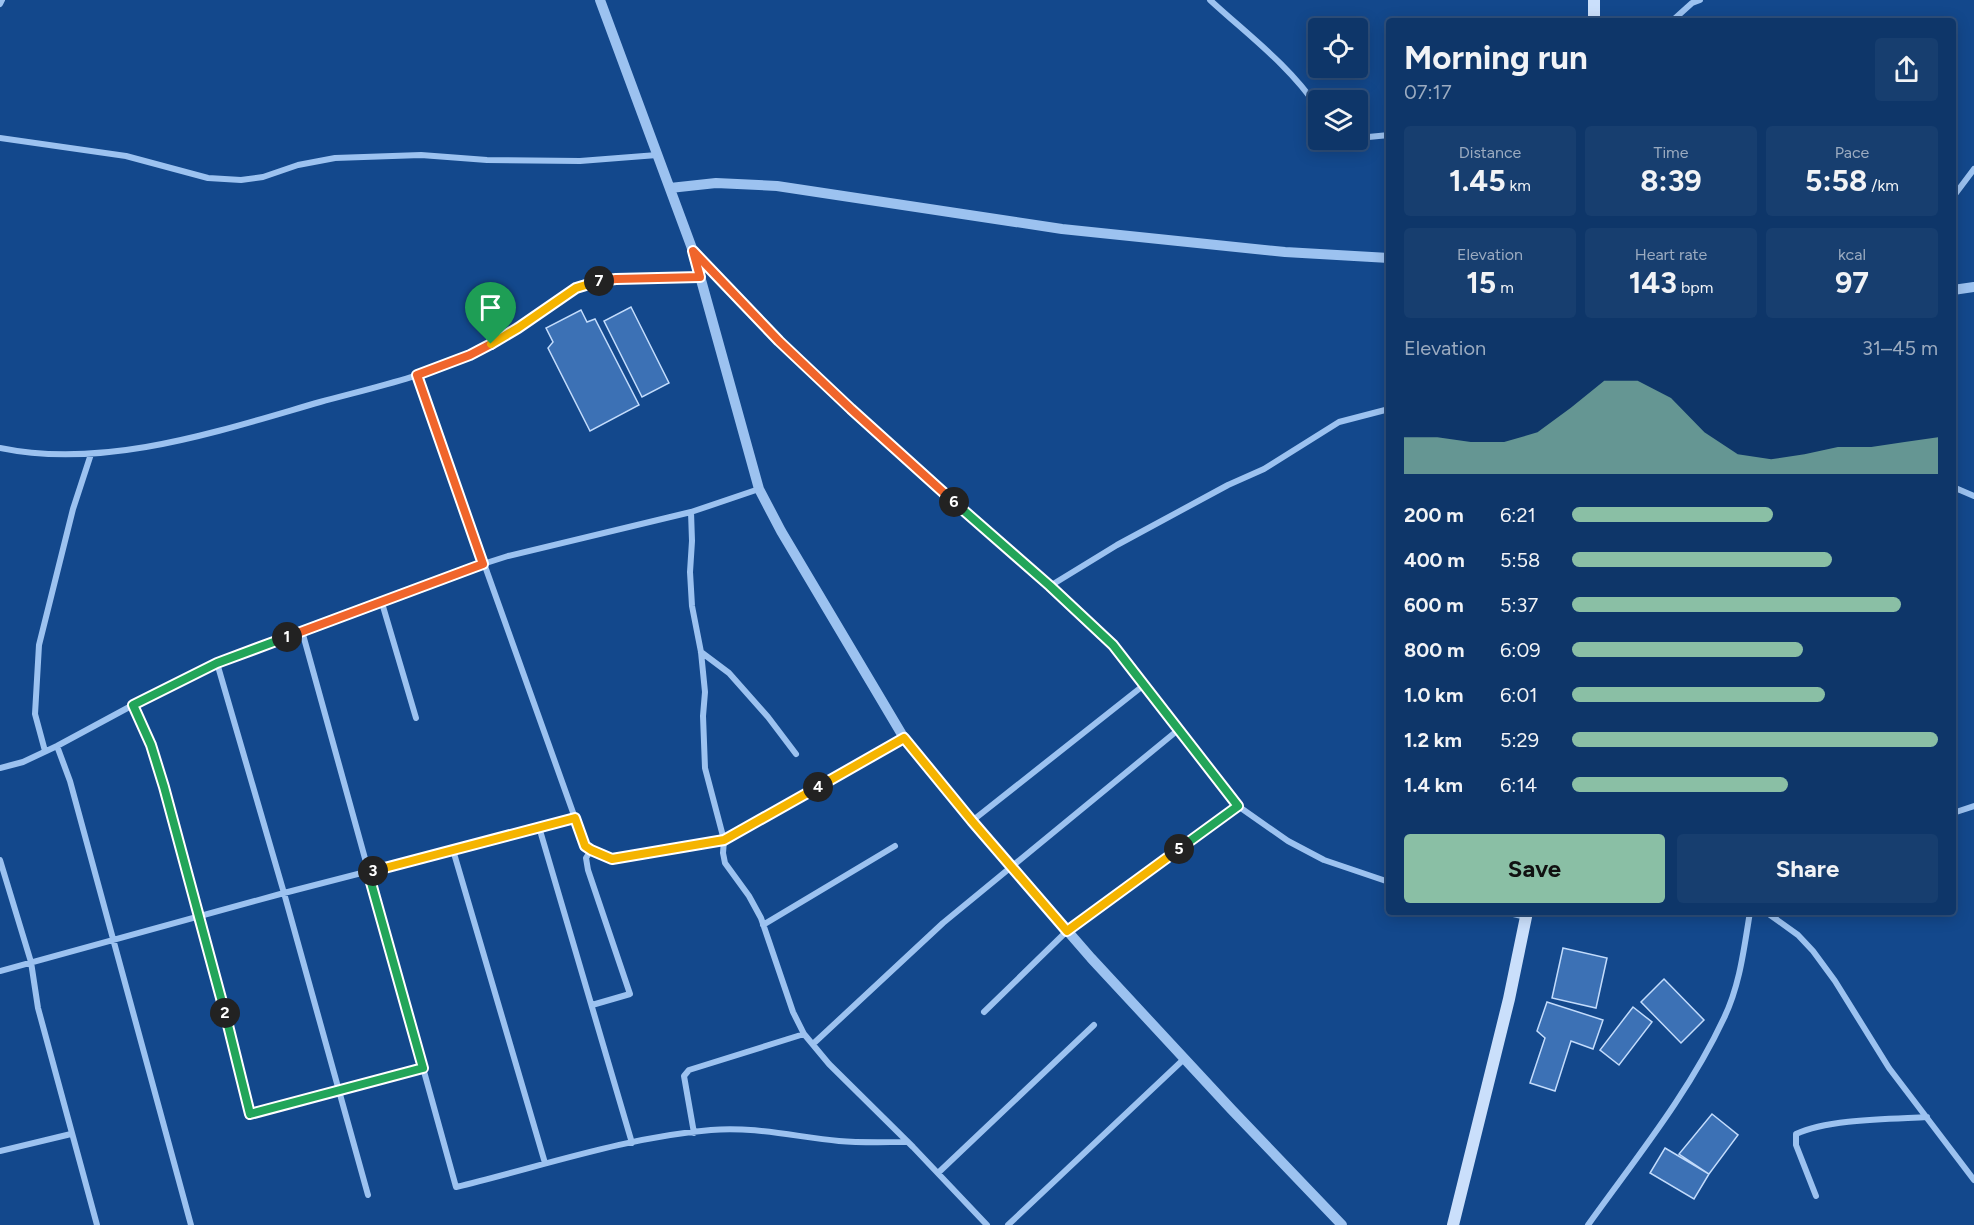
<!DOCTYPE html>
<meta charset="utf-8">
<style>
:root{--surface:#0e3669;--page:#173e6f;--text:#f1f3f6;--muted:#9babc0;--line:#2e507d;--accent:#8abfa5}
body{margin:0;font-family:Figtree,sans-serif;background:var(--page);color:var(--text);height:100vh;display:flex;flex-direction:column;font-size:22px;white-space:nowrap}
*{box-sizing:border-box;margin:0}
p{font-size:20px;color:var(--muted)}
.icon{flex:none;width:33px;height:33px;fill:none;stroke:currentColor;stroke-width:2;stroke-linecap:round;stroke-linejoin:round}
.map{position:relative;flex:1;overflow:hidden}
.side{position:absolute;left:1386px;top:18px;width:570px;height:897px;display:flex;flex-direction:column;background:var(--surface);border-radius:6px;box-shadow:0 3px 15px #0003,0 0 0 2px var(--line)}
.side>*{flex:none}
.buttons{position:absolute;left:1308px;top:18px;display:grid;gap:12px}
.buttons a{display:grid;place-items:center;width:60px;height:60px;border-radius:6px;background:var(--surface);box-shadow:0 3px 15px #0003,0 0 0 2px var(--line);font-size:30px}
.pin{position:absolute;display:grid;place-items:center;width:51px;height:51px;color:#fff;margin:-62px -26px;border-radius:50% 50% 50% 0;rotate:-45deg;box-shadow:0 0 6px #0007}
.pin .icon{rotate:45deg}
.km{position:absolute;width:30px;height:30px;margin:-15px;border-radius:50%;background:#222;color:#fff;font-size:16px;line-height:30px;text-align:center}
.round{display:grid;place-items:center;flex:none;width:63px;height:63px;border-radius:6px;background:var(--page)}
.head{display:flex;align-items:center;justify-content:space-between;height:102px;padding:0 18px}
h1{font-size:33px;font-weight:700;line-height:45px}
.metrics{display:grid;grid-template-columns:repeat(3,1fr);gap:9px;height:102px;padding:6px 18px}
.metrics div{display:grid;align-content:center;border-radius:6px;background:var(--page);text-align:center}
.metrics b{font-size:30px;font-weight:700}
.metrics small{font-size:16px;font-weight:400}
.metrics p{font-size:16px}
.chart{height:168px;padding:12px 18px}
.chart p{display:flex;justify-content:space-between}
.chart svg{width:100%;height:108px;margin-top:6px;fill:var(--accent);opacity:.7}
.action{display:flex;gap:12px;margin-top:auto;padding:12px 18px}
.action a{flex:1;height:69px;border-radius:6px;background:var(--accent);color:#111;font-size:24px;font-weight:700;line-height:69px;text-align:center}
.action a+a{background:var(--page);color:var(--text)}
ul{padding:0 18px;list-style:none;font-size:20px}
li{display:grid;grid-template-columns:96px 72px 1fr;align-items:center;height:45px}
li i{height:15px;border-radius:8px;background:var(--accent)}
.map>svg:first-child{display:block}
.building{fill:#3c71b5;stroke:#c3dcfc;stroke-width:1.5}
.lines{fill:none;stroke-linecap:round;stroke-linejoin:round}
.minor{stroke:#9cc2f0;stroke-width:6}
.tertiary{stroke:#9cc2f0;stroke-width:10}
.secondary{stroke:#cadffb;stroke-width:12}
.split-1-casing{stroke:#fff;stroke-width:12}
.split-2-casing{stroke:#fff;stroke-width:12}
.split-3-casing{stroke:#fff;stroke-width:12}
.split-4-casing{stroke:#fff;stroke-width:12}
.split-5-casing{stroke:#fff;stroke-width:12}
.split-6-casing{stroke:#fff;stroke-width:12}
.split-7-casing{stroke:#fff;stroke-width:12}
.split-8-casing{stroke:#fff;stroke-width:12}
.split-1{stroke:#f0652b;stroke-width:8}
.split-2{stroke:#22a559;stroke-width:8}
.split-3{stroke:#22a559;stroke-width:8}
.split-4{stroke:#f5b400;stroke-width:8}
.split-5{stroke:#f5b400;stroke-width:8}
.split-6{stroke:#22a559;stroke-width:8}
.split-7{stroke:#f0652b;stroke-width:8}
.split-8{stroke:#f5b400;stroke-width:8}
</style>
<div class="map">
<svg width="1974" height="1225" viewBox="0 0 1974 1225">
<rect width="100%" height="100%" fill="#13488c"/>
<path class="building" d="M 631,307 L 669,383 L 642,397 L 604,321 Z
M 581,310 L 587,322 L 595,319 L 639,405 L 590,431 L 548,348 L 553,342 L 546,328 Z
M 1563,948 L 1607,958 L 1596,1008 L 1552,998 Z
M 1664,979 L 1704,1020 L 1681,1043 L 1641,1002 Z
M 1547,1002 L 1603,1020 L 1593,1049 L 1571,1041 L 1555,1091 L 1530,1083 L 1545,1038 L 1537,1031 Z
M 1633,1007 L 1652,1022 L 1619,1065 L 1600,1050 Z
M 1712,1114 L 1738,1135 L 1709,1174 L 1679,1154 Z
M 1665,1148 L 1709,1174 L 1694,1199 L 1650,1173 Z"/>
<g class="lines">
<path class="minor" d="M 1210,0 C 1248,35 1289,65 1318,108
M 0,4 L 2,0
M 1672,21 L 1692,3 L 1700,0
M 0,138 L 126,156 L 208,178 L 241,180 L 263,177 L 298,165 L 335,158 L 421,155 L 487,160 L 580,161 L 657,155
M 1358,138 L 1389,135
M 1953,197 L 1974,169
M 695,253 L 779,341 L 851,409 L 1050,586 L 1113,645 L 1238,806 L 1288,841 L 1324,860 L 1389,882
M 417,376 L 585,846 L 591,850 L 612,859 L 724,840 L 904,738
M 0,448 C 105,470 219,431 320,402 C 371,388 423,377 471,354 C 497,342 521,326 545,310 C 555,302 567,292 579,287 C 614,273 662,278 700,277
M 1953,487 L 1974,496
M 691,512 L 692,541 L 690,572 L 692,606 L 701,652 L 705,692 L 703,716 L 705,768 L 724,840 L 723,853 L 725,863 L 749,896 L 761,918 L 793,1012 L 804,1034 L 829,1064 L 913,1147 L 987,1225
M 1050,586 L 1117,545 L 1228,485 L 1264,469 L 1339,422 L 1389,409
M 382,603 L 416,718
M 302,631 L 456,1187 C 539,1167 626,1137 711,1130 C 753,1126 797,1137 839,1141 C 862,1143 885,1142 908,1142
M 701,652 L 729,673 L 768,717 L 796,754
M 217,663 L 284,893 L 368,1195
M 133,705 L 151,745 L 164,787 L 250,1114 L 423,1068
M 57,746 L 70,781 L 191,1225
M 45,751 L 35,714 L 39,645 L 73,509 L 91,454
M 0,768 L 23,762 L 57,746 L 133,705 L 217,663 L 483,564 L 508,556 L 691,512 L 759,489
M 1953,813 L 1974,806
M 972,821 L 1144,685
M 539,827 L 632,1143
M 453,850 L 545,1163
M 591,850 L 586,858 L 588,870 L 630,994 L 592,1005
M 0,860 L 31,962 L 38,1008 L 97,1225
M 1505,912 L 1526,917
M 1766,912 L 1798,935 L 1813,951 L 1835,981 L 1889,1068 L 1974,1180
M 763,925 L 895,846
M 0,971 L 284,893 L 575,818
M 984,1012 L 1067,931 L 1238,806
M 813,1044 L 943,923 L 1178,730
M 694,1133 L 684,1076 L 689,1070 L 804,1034
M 0,1151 L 71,1134
M 938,1173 L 1094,1025
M 1816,1196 L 1796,1145 L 1796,1134 C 1828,1119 1891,1119 1927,1117
M 1008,1225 L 1184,1059
M 1588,1225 C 1636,1158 1689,1093 1724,1018 C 1740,985 1744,948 1750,912"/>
<path class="tertiary" d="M 600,0 L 693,251 L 759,489 L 781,531 L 904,738 L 972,821 L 1091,958 L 1232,1110 L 1342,1225
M 670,188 L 716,183 L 777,186 L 1062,229 L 1285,252 L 1389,258
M 1953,290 L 1974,287"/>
<path class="secondary" d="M 1594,0 L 1594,21
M 1453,1225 L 1509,999 L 1527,912"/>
</g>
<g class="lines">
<defs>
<path id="split-1" d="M 287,637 L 483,564 L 417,375 L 470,355 L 491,344"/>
<path id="split-2" d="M 225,1013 L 164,787 L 151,745 L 133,705 L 217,663 L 287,637"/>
<path id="split-3" d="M 225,1013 L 250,1114 L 423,1068 L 368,872 L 373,871"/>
<path id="split-4" d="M 373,871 L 575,818 L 585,846 L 591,850 L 612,859 L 724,840 L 818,787"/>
<path id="split-5" d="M 818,787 L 904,738 L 972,821 L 1067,931 L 1179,849"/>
<path id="split-6" d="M 954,502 L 1050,586 L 1113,645 L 1238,806 L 1179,849"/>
<path id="split-7" d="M 599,281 L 616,279 L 700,277 L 693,251 L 779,341 L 851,409 L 954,502"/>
<path id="split-8" d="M 491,344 L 518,328 L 576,288 L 599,281"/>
</defs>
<use href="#split-1" class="split-1-casing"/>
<use href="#split-2" class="split-2-casing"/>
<use href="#split-3" class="split-3-casing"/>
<use href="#split-4" class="split-4-casing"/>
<use href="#split-5" class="split-5-casing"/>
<use href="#split-6" class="split-6-casing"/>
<use href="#split-7" class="split-7-casing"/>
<use href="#split-8" class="split-8-casing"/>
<use href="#split-1" class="split-1"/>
<use href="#split-2" class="split-2"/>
<use href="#split-3" class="split-3"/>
<use href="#split-4" class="split-4"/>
<use href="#split-5" class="split-5"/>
<use href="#split-6" class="split-6"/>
<use href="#split-7" class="split-7"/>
<use href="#split-8" class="split-8"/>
</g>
</svg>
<div class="buttons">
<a><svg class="icon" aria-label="locate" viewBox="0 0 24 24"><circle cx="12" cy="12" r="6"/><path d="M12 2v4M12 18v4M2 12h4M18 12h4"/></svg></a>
<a><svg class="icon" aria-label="layers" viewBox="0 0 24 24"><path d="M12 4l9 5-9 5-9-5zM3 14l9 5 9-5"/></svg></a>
</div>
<div class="pin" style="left:491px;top:344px;background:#1e9e55"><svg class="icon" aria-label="arrive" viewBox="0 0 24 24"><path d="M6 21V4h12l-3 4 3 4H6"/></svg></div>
<b class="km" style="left:287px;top:637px">1</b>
<b class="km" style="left:225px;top:1013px">2</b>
<b class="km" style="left:373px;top:871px">3</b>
<b class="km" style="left:818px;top:787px">4</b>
<b class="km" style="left:1179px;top:849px">5</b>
<b class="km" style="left:954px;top:502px">6</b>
<b class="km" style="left:599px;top:281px">7</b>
<section class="side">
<div class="head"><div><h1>Morning run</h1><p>07:17</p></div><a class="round"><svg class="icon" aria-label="share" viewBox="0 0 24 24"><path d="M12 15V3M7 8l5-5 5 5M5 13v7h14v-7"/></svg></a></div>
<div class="metrics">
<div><p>Distance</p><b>1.45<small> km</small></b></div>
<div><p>Time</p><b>8:39</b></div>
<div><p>Pace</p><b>5:58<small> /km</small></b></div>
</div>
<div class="metrics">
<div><p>Elevation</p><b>15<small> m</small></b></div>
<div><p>Heart rate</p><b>143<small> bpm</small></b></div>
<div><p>kcal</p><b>97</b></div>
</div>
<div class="chart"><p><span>Elevation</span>31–45 m</p>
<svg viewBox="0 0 160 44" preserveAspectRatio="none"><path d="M0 44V29L10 29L20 31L30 31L40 27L50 17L60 6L70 6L80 13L90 27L100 36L110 38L120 36L130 33L140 33L150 31L160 29V44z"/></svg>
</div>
<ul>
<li><b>200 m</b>6:21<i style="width:55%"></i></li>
<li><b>400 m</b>5:58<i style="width:71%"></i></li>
<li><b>600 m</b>5:37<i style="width:90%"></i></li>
<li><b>800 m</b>6:09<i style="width:63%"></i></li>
<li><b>1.0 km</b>6:01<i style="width:69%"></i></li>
<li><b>1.2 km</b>5:29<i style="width:100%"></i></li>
<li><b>1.4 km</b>6:14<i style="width:59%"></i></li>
</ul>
<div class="action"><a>Save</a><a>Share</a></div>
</section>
</div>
